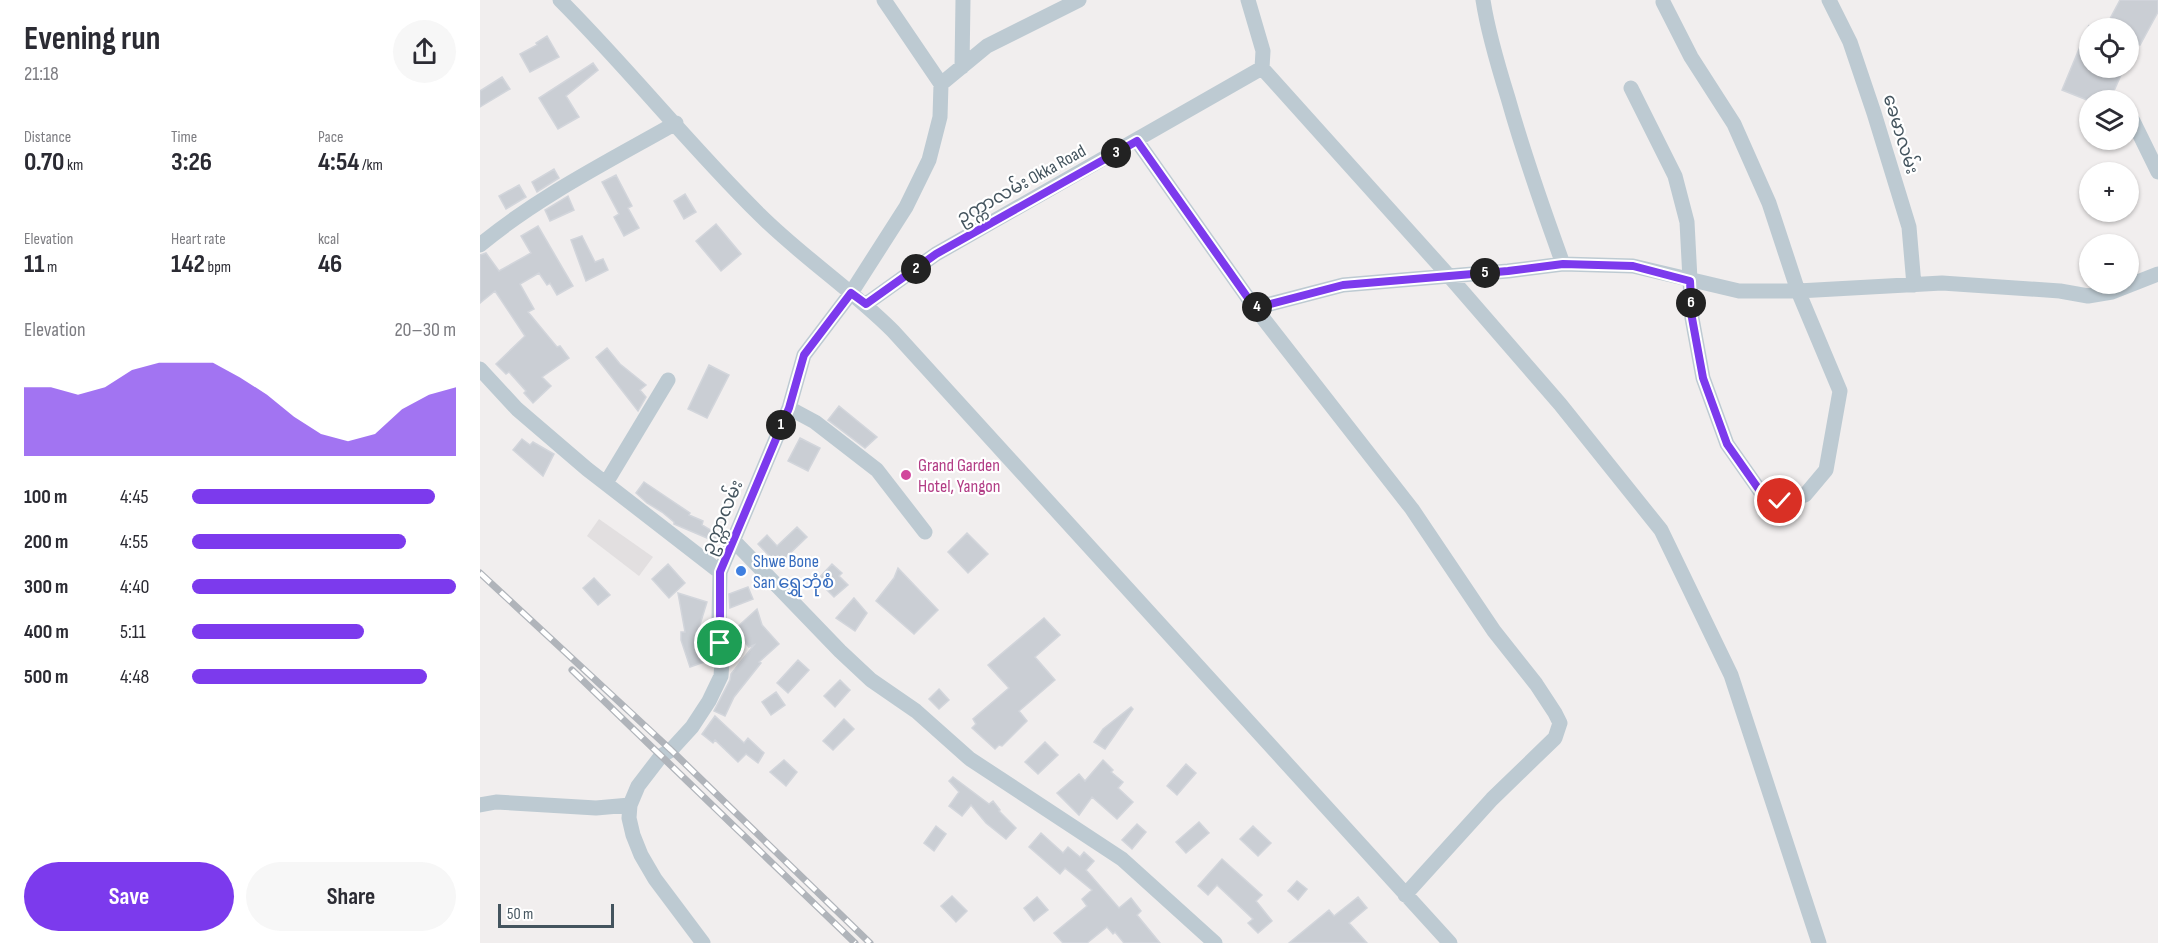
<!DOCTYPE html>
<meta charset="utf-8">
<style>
:root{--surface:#fff;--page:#f7f7f7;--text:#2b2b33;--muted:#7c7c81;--accent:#7c3aed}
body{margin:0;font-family:"Sofia Sans Condensed","Noto Sans Myanmar",sans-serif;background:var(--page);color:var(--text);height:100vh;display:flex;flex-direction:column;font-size:22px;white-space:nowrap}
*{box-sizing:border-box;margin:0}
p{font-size:20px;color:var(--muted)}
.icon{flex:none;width:33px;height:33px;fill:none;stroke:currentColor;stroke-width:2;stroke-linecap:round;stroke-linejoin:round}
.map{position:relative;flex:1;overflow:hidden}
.sheet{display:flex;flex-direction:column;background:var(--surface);width:480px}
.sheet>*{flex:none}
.tools{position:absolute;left:1599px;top:18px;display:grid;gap:12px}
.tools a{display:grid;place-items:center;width:60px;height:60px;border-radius:50%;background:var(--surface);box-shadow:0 2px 4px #0004;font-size:30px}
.scale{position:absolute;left:18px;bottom:15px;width:116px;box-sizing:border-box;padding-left:6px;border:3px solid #44545e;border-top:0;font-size:16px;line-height:21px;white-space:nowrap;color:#44545e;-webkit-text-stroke:4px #fff;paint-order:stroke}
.pin{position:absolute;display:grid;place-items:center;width:51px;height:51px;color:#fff;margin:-26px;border:3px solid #fff;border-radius:50%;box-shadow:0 2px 6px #0007}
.km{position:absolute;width:30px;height:30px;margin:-15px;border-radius:50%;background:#222;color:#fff;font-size:16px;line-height:30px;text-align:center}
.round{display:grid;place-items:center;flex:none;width:63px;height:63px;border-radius:32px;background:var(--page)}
.headline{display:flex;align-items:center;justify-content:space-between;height:102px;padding:0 24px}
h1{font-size:33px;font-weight:700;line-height:45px}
.stats{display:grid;grid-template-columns:repeat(3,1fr);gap:9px;height:102px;padding:6px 24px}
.stats div{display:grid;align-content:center}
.stats b{font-size:26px;font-weight:700}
.stats small{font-size:16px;font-weight:400}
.stats p{font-size:16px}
.chart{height:168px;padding:12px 24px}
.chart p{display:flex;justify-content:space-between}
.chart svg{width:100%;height:108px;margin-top:6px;fill:var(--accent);opacity:.7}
.primary-button{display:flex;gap:12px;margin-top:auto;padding:12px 24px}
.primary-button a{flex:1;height:69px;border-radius:36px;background:var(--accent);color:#fff;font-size:24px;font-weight:700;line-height:69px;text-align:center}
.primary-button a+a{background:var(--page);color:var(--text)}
ul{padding:0 24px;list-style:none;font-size:20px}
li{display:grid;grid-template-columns:96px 72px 1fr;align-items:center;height:45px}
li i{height:15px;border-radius:8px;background:var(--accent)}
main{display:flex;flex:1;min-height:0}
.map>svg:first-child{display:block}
.education{fill:#e2dfe0}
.building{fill:#caced4;stroke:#d2d5db;stroke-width:1.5}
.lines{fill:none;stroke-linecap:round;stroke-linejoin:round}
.street{stroke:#bdcad2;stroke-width:15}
.rail-casing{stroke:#b0b4ba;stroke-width:7}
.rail{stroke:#fff;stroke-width:4.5;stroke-dasharray:14;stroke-linecap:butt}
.route-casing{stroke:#fff;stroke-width:12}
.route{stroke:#7c3aed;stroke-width:8}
.hotel-dot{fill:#d1479c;stroke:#fff;stroke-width:2}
.shop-dot{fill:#3f7fe0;stroke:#fff;stroke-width:2}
.labels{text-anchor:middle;stroke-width:4.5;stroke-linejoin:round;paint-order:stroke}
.street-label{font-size:18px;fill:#44545e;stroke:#fff}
.hotel-label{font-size:18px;fill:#b23c85;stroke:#fff;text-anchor:start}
.shop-label{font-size:18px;fill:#366cbe;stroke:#fff;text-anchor:start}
</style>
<main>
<section class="sheet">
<div class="headline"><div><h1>Evening run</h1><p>21:18</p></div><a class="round"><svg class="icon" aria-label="share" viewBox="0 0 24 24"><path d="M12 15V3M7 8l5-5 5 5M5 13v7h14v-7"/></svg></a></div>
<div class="stats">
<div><p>Distance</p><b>0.70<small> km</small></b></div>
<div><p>Time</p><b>3:26</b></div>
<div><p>Pace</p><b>4:54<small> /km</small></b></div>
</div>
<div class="stats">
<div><p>Elevation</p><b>11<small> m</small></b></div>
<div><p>Heart rate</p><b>142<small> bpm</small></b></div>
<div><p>kcal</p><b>46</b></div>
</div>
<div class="chart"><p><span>Elevation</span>20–30 m</p>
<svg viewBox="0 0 160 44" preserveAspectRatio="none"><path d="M0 44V16L10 16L20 19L30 16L40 9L50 6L60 6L70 6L80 12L90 19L100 28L110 35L120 38L130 35L140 25L150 19L160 16V44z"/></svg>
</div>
<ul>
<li><b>100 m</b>4:45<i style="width:92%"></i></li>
<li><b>200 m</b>4:55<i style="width:81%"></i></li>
<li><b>300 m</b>4:40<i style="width:100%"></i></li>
<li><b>400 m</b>5:11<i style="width:65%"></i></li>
<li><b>500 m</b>4:48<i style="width:89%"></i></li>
</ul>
<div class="primary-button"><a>Save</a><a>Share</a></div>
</section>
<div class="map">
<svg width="1678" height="943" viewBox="0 0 1678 943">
<rect width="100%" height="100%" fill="#f1eeee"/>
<path class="education" d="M 119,519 L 173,557 L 159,576 L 107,536 Z"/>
<path class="building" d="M 1640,0 L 1678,0 L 1678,12 L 1660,45 L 1648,39 L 1648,28 L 1625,28 Z
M 1609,25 L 1610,68 L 1644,68 L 1630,100 L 1607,100 L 1582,90 Z
M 67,36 L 79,57 L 50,72 L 40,54 L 57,45 L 56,43 Z
M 113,63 L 118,70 L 86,96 L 99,117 L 78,129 L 59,98 Z
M 22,77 L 30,89 L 0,107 L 0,91 Z
M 74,169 L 79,178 L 57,192 L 52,182 Z
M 136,175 L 152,206 L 148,208 L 159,228 L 144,236 L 134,217 L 139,214 L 122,182 Z
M 39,185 L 46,197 L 26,209 L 19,196 Z
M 205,194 L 216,212 L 204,219 L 194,201 Z
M 88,196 L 94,210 L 70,221 L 65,210 Z
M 236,224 L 261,254 L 241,271 L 216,241 Z
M 58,226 L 93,286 L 77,295 L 70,283 L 67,285 L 59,273 L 40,284 L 54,309 L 48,312 L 77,347 L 80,346 L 89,358 L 62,377 L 71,386 L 53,403 L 44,393 L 46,391 L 29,372 L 26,374 L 16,364 L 45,336 L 15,291 L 0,303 L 0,255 L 6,253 L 19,271 L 51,253 L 41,236 Z
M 102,236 L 115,262 L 123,259 L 128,270 L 106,281 L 91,240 Z
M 127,348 L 140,364 L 166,385 L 160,390 L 166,397 L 158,411 L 116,357 Z
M 229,365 L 249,375 L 227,418 L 208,409 Z
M 359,406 L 397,437 L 385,448 L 348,420 Z
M 320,438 L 340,448 L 328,471 L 308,461 Z
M 42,439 L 50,445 L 53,442 L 74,454 L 63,476 L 33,450 Z
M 164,482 L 210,513 L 209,515 L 223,521 L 222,525 L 244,538 L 241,544 L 194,524 L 194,522 L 182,512 L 167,503 L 156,493 Z
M 317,527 L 327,537 L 298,565 L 278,544 L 287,535 L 297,546 Z
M 487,533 L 508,554 L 488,573 L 468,552 Z
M 188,564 L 205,583 L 189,598 L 172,579 Z
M 352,564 L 362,573 L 359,576 L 368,585 L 354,597 L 337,580 Z
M 418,568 L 458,610 L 434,634 L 396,601 L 414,578 Z
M 114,578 L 130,595 L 118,605 L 103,588 Z
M 268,587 L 273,599 L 250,608 L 249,594 Z
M 198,593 L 227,602 L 218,631 L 224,631 L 224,641 L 230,660 L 210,667 L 201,640 L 201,632 L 205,632 Z
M 374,598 L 387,613 L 375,631 L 356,618 Z
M 277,609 L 282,625 L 299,644 L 279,662 L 281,663 L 254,697 L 245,716 L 234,711 L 250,680 L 251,674 L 274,645 L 269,647 L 254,630 Z
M 564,618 L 580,635 L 555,657 L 575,680 L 539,711 L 547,721 L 522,746 L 519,745 L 515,749 L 492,728 L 496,724 L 493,719 L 529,688 L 508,665 Z
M 318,660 L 329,670 L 308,693 L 297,683 Z
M 360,680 L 370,690 L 355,707 L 344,696 Z
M 459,689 L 469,700 L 459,709 L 449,699 Z
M 296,692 L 305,705 L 291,715 L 282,702 Z
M 651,707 L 653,709 L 625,749 L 614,742 L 623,729 Z
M 235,716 L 264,743 L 268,738 L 284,753 L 278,763 L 266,754 L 258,762 L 235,740 L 233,743 L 222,734 Z
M 364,719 L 374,729 L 353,750 L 343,741 Z
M 565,742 L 578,755 L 558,774 L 545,762 Z
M 304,760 L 317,772 L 306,786 L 290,772 Z
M 623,760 L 633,770 L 631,772 L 643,782 L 638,788 L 653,802 L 637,819 L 612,797 L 599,815 L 577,793 L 599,774 L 605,781 Z
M 706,764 L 716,773 L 697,795 L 687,786 Z
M 473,777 L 509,804 L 513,801 L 520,810 L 519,811 L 536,828 L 526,839 L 506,823 L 491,805 L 482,816 L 469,806 L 479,792 L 469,781 Z
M 719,822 L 729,833 L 706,853 L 696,842 Z
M 657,824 L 666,832 L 652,849 L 642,840 Z
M 456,826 L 466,834 L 454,851 L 444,843 Z
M 773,826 L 791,843 L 778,856 L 760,839 Z
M 561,833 L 583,853 L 588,847 L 600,857 L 604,852 L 614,861 L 606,870 L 639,908 L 651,898 L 661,911 L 657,915 L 680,943 L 644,943 L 635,932 L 633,934 L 627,927 L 607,943 L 583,943 L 574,933 L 607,906 L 602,899 L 612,890 L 585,868 L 580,874 L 549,847 Z
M 742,859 L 782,895 L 776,901 L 792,921 L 778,933 L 768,923 L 773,919 L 737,885 L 728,895 L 718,886 Z
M 817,881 L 827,889 L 818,900 L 808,891 Z
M 472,896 L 487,911 L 476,922 L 461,906 Z
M 557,897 L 568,910 L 554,921 L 544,908 Z
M 878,897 L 887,908 L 869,923 L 887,943 L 809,943 L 849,910 L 854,916 Z"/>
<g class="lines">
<path class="street" d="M 80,0 C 149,69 210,146 279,214 C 321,256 371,289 413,331 L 970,943
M 768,0 L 783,51 L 782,68 L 969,276 L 1080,404 L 1181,530 L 1251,675 L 1339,943
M 1003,0 C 1008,33 1018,66 1028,98 C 1044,155 1063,209 1083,264
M 1349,0 L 1370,42 L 1394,113 L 1429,227 L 1434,285
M 482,67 L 483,0
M 461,84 L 507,46 L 599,0
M 1151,88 L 1195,176 L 1207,222 L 1212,318 L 1223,378 L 1247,444 L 1280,491 L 1300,501 L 1325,495 L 1346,470 L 1360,391 L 1318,291 L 1289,203 L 1254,124 L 1211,57 L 1183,2
M 1653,121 L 1678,172
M 657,141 L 775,308 L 932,509 L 1014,631 L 1056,684 L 1075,713 L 1080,723 L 1075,738 L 1012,799 L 925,895
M 0,245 C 59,196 129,161 196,123
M 386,304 L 456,254 L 782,68
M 775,308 L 863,285 L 1028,271 L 1083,264 L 1153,266 L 1259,291 L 1318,291 L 1462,283 L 1580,291 L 1608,296 L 1632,292 L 1678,274
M 0,369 L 37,409 L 107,469 L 240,572
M 309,408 L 335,422 L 397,470 L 445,532
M 126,483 L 188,380
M 253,540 L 360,651 L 391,680 L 436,711 L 490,759 L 642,859 L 735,943
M 0,805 L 16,802 L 116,808 L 150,805
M 223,943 L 175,879 L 161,855 L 153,835 L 149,818 L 150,805 L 158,786 L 181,756 L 191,750 L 212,727 L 229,701 L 241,676 L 242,661 L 239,619 L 240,572 L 309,408 L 324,355 L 371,293 L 426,207 L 449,160 L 460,117 L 461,84 L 404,0"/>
<defs>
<path id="rail" d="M 0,573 L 191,750 L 390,943
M 92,670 L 375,943"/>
</defs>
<use href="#rail" class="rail-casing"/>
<use href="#rail" class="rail"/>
</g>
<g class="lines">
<defs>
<path id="route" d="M 240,643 L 240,572 L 309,408 L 324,355 L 371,293 L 386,304 L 456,254 L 657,141 L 775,308 L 863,285 L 1028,271 L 1083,264 L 1153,266 L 1210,281 L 1212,318 L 1223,378 L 1247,444 L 1280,491 L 1300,501"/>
</defs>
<use href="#route" class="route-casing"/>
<use href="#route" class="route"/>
</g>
<circle class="hotel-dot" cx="426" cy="475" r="6"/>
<circle class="shop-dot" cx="261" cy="571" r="6"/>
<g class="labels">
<g class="street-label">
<text transform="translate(1421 134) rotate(73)" y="6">ခေမာလမ်း</text>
<text transform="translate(541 184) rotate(-29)" y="6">ဥက္ကာလမ်း Okka Road</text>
<text transform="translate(242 517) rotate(-67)" y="6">ဥက္ကာလမ်း</text>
</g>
<g class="hotel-label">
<text x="438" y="471">Grand Garden<tspan x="438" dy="21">Hotel, Yangon</tspan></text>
</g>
<g class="shop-label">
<text x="273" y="567">Shwe Bone<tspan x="273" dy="21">San ရွှေဘုံစံ</tspan></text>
</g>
</g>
</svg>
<div class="tools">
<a><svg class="icon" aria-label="locate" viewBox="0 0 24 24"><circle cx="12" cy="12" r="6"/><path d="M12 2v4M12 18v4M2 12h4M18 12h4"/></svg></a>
<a><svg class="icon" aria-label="layers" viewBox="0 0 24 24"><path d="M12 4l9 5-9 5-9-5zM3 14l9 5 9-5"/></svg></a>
<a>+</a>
<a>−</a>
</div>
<div class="scale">50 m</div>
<div class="pin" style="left:240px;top:643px;background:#1e9e55"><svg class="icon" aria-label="arrive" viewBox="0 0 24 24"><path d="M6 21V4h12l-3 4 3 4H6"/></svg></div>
<div class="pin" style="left:1300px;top:501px;background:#d93025"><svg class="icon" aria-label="check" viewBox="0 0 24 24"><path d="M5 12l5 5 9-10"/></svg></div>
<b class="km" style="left:301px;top:425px">1</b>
<b class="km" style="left:436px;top:269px">2</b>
<b class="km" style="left:636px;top:153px">3</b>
<b class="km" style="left:777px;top:307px">4</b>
<b class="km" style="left:1005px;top:273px">5</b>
<b class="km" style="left:1211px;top:303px">6</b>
</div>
</main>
